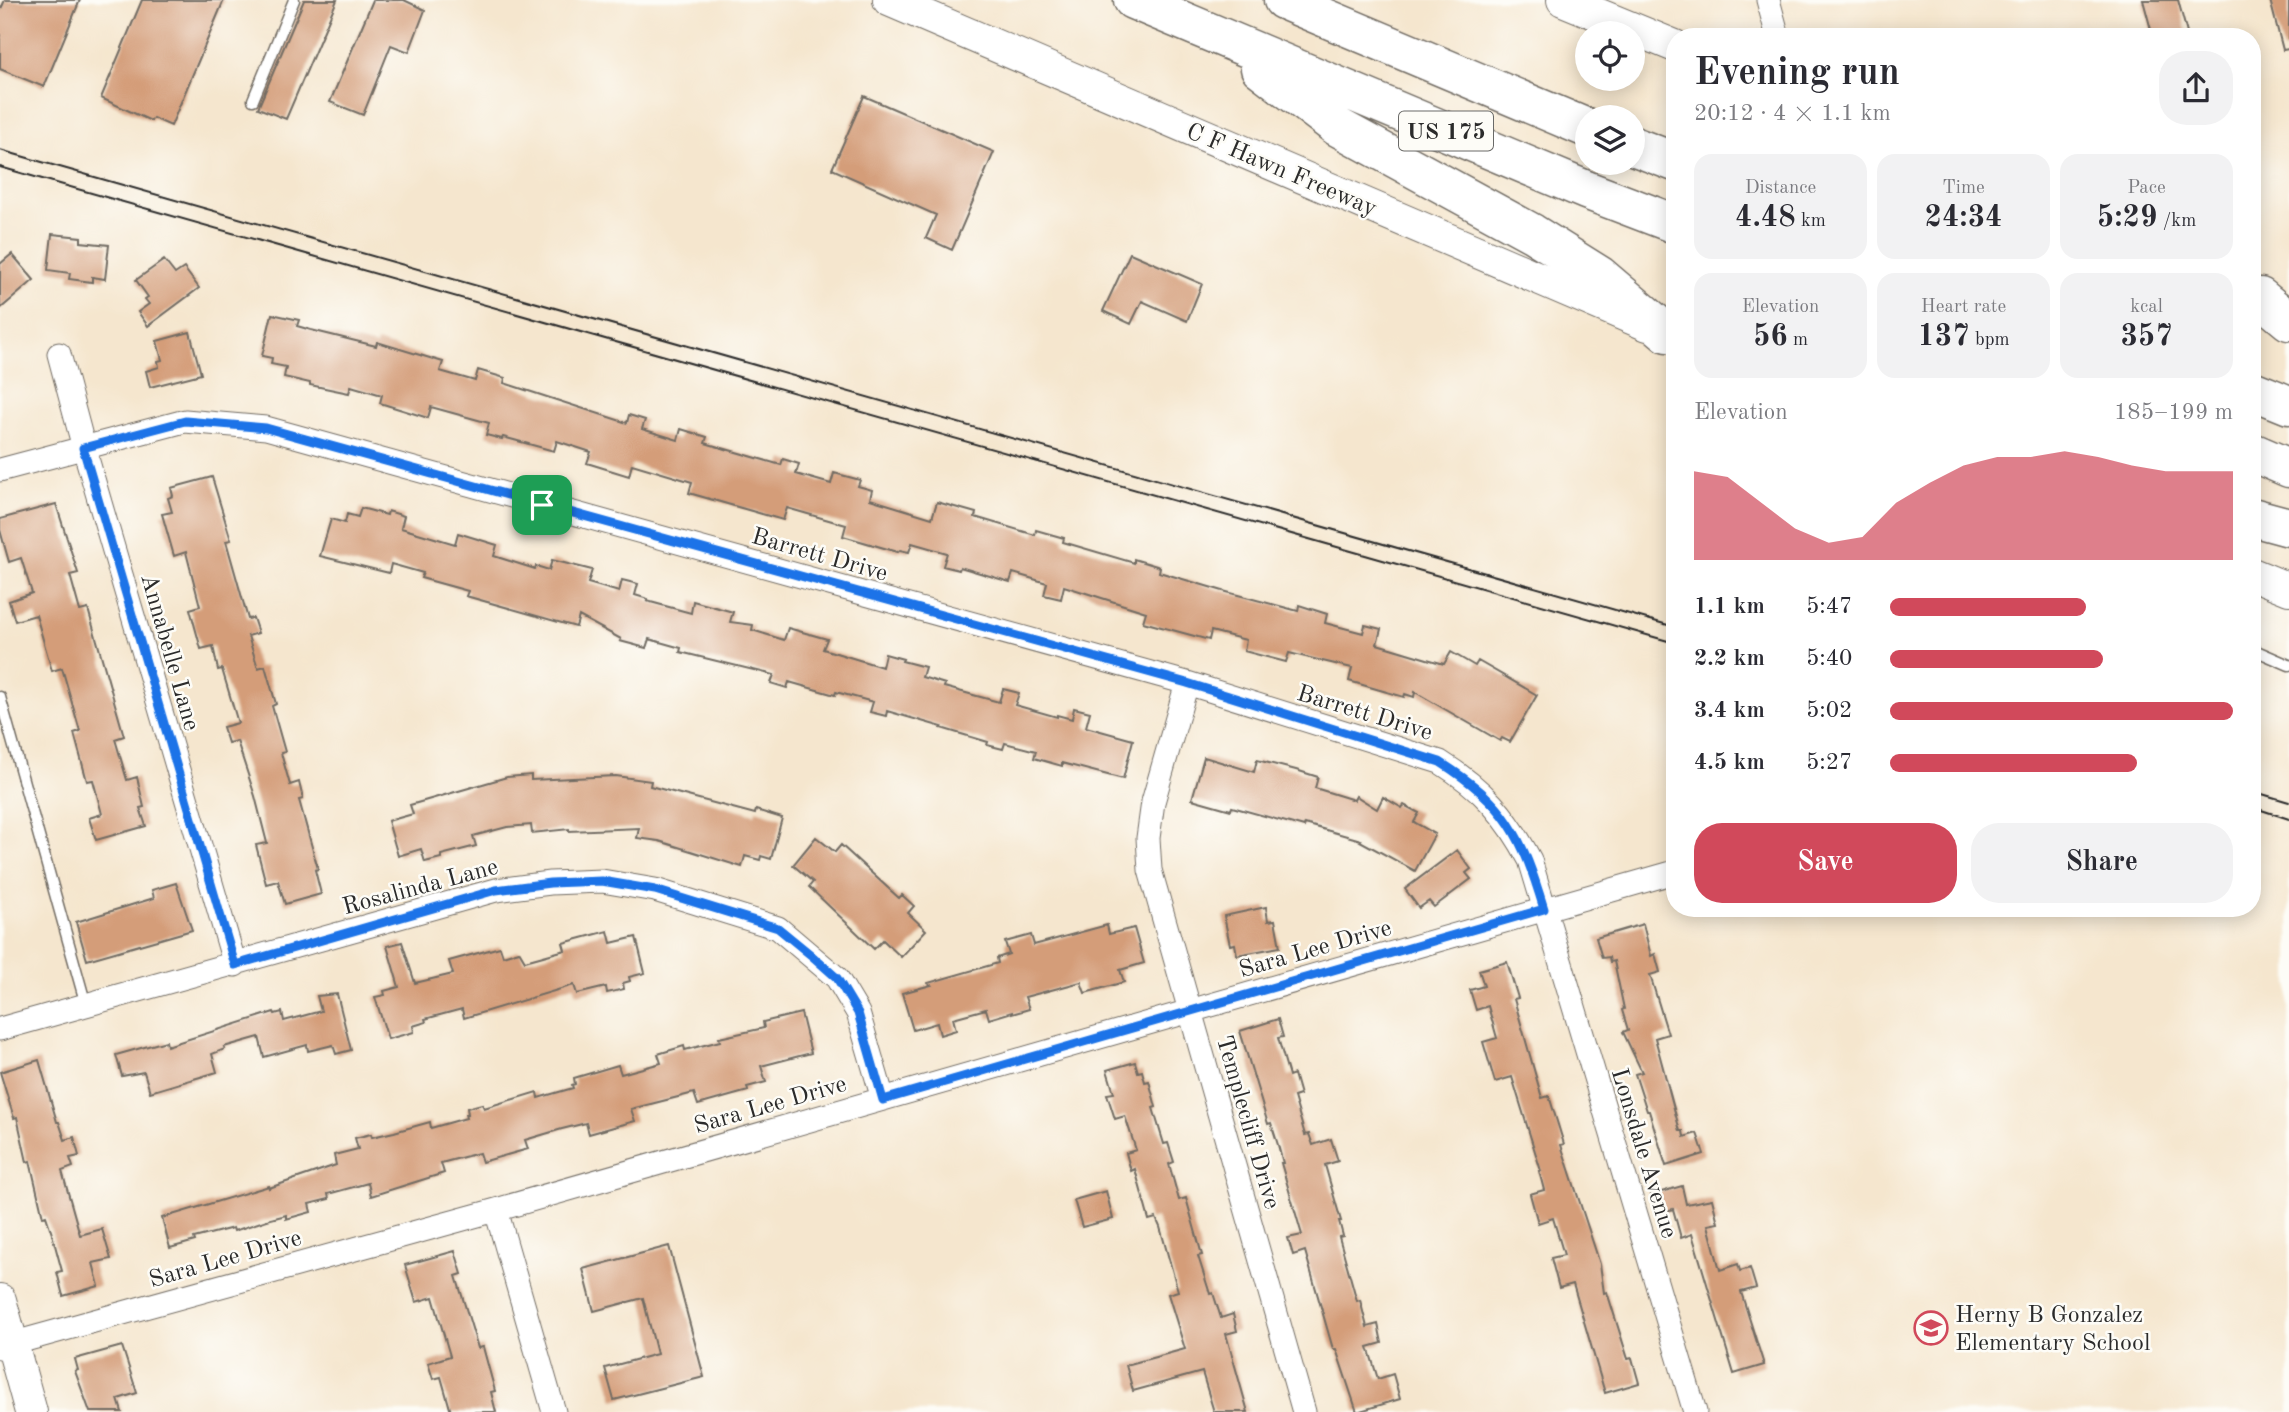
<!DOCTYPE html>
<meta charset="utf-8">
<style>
:root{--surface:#fff;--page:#f2f2f3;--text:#2b2b33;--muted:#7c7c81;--accent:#d1495b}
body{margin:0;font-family:"Old Standard TT",serif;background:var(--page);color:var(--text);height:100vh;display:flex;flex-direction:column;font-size:26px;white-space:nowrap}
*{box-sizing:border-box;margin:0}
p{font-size:23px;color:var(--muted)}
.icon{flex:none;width:38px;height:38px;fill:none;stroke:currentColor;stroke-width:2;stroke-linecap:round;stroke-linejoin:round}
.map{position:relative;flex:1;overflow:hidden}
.panel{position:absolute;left:1666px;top:28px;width:595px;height:889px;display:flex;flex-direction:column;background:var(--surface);border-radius:28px;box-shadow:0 4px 18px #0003}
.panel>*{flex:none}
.tools{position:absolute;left:1575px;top:21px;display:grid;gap:14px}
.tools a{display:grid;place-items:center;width:70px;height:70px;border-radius:50%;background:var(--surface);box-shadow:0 4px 18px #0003;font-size:35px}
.pin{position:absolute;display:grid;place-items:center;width:60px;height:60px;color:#fff;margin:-30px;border-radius:14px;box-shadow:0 4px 10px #0006}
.round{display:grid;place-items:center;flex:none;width:74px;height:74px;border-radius:28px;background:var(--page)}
.headline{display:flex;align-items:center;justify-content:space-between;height:119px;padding:0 28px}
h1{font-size:38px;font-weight:600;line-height:52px}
.stats{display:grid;grid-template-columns:repeat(3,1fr);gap:10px;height:119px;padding:7px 28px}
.stats div{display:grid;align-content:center;border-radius:18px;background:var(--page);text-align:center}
.stats b{font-size:30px;font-weight:600}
.stats small{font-size:19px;font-weight:400}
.stats p{font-size:19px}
.chart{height:196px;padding:14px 28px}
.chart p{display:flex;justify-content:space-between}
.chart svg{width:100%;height:126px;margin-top:7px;fill:var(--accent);opacity:.7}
.primary-button{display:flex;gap:14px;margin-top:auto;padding:14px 28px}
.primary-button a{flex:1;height:80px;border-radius:28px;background:var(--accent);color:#fff;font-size:28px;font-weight:600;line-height:80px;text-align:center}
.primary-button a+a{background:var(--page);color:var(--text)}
ul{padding:0 28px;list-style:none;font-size:23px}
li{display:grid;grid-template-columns:112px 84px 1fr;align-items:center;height:52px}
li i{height:18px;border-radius:9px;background:var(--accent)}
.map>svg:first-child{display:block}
.building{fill:#d49d79}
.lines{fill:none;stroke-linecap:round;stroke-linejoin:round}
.service-casing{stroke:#726c64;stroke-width:13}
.minor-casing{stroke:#726c64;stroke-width:25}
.secondary-casing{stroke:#726c64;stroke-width:34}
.motorway-casing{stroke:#726c64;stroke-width:41}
.service{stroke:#fff;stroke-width:10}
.minor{stroke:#fff;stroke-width:23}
.secondary{stroke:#fff;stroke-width:32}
.motorway{stroke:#fff;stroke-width:38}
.tram{stroke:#2b2b2b;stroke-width:2}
.route-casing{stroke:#fff;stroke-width:14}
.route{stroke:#1a73e8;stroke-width:9}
.labels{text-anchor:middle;stroke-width:5;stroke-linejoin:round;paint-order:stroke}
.shield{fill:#fdfcf7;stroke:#6a6a68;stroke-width:2}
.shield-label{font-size:23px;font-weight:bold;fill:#2b2b2b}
.street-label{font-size:24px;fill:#2b2b2b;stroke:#fdfcf7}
.poi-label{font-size:24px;fill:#2b2b2b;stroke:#fdfcf7;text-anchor:start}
</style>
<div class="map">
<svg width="2289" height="1412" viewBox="0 0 2289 1412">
<rect width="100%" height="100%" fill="#fdfcf7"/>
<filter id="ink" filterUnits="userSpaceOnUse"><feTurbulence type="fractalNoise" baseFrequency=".0143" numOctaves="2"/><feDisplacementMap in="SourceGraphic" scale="14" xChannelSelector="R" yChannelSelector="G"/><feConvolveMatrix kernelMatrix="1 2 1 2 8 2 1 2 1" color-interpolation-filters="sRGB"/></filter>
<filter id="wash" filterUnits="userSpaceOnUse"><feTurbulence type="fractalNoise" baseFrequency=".00686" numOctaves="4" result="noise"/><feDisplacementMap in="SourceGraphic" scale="28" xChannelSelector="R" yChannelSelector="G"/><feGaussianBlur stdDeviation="1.57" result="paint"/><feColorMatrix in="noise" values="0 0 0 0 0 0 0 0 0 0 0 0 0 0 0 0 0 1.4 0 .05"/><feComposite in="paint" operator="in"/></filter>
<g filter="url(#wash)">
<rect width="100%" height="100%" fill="#f5e6ce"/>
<g id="blocks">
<path class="building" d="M 5,0 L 80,0 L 44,87 L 0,69 L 0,11 Z
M 142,0 L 224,0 L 171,126 L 153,118 L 151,121 L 101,98 Z
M 304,0 L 337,0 L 286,119 L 258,108 Z
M 373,0 L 404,0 L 425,10 L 409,52 L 391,45 L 363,115 L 330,102 Z
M 2143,0 L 2178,0 L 2188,37 L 2153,37 Z
M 2270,0 L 2289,0 L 2289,49 L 2283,50 Z
M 864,96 L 994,152 L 952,250 L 926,238 L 936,215 L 832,169 Z
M 52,234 L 81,237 L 81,242 L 109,245 L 105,279 L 92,277 L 92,282 L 69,279 L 70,273 L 48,270 Z
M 1130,253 L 1202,284 L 1187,321 L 1142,301 L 1131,324 L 1103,311 Z
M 12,254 L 34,280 L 0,309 L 0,264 Z
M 164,260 L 175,274 L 184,268 L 199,288 L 148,326 L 138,312 L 149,304 L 145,299 L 148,297 L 136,280 Z
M 272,314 L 299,320 L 297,326 L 311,330 L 376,346 L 377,342 L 443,362 L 440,371 L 475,381 L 478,370 L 505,378 L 504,383 L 627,423 L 629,415 L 645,420 L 642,429 L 678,440 L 681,429 L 707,437 L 705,443 L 781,465 L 783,459 L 799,464 L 796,474 L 831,484 L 834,473 L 860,480 L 858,486 L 872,490 L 870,499 L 932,518 L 937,502 L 976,513 L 975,517 L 1035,535 L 1036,530 L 1064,538 L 1063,542 L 1134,563 L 1134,559 L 1160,567 L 1159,572 L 1223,591 L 1298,611 L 1299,605 L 1327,614 L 1325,623 L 1363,633 L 1365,625 L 1381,629 L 1377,644 L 1444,664 L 1451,652 L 1475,666 L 1478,661 L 1537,695 L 1510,742 L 1502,738 L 1500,741 L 1415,692 L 1414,697 L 1405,694 L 1404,697 L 1349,681 L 1352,668 L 1289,653 L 1286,662 L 1244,651 L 1246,640 L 1211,631 L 1209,640 L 1143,622 L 1146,612 L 1064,586 L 1061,599 L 1044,595 L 1047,583 L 1013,573 L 1010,582 L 960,567 L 959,570 L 943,566 L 947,553 L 912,543 L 909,552 L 900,550 L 898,552 L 843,536 L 846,525 L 787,508 L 783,520 L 689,493 L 692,482 L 632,464 L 629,476 L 587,463 L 591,452 L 557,441 L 554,451 L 503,437 L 502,439 L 486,435 L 489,423 L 431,407 L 428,418 L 380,403 L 382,395 L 351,386 L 349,393 L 310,385 L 310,383 L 284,377 L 286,367 L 271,364 L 272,358 L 262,356 Z
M 190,332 L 201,374 L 150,387 L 146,371 L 159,367 L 158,361 L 162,360 L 157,341 Z
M 212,477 L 231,540 L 226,541 L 248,619 L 253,618 L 258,633 L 248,636 L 258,668 L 265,666 L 276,704 L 272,706 L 285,752 L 281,753 L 290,785 L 299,782 L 303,799 L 299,800 L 318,869 L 315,870 L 321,894 L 285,904 L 278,881 L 266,884 L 256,845 L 267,843 L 255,796 L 237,741 L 228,743 L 223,727 L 238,723 L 222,669 L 218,670 L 213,646 L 201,649 L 190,609 L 200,606 L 186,552 L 174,556 L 162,514 L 172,512 L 168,498 L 173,496 L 171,488 Z
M 56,504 L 78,573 L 70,575 L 80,611 L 88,609 L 124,736 L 115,739 L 127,780 L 137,777 L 144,807 L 140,808 L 146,826 L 96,840 L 89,818 L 102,814 L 93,780 L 87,781 L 74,733 L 80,731 L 62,668 L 52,671 L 36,615 L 15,621 L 9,601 L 32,593 L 21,558 L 9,562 L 0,530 L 0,519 Z
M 361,508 L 387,515 L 388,511 L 404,516 L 401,528 L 455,544 L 458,533 L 497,545 L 494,556 L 535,569 L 536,566 L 549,570 L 552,560 L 592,570 L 588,583 L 619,592 L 622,580 L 638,584 L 635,595 L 648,599 L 647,601 L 691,613 L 693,601 L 733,612 L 730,622 L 753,625 L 752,630 L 784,640 L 788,628 L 827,639 L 823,649 L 882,667 L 885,654 L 903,659 L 902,661 L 925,667 L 922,677 L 945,684 L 944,687 L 999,702 L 1003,689 L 1019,693 L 1015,705 L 1057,717 L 1057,715 L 1072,719 L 1074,708 L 1090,712 L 1086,727 L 1133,740 L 1123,779 L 1062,763 L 1062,766 L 1034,758 L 1036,751 L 1005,743 L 1003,749 L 987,745 L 988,742 L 941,728 L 942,727 L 887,711 L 886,716 L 870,712 L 873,702 L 836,692 L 835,695 L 789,682 L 787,688 L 771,683 L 774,675 L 680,652 L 681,648 L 649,639 L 646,648 L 620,641 L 621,639 L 579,616 L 576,627 L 466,596 L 468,591 L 421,578 L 423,573 L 391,564 L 389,573 L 320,556 L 331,519 L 345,523 L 347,514 L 358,517 Z
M 1204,757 L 1254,772 L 1257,760 L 1296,770 L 1318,777 L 1315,788 L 1354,800 L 1356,796 L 1377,809 L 1383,797 L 1402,808 L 1404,805 L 1419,813 L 1414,822 L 1435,834 L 1415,871 L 1360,841 L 1361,840 L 1305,824 L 1304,827 L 1232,807 L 1231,810 L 1192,799 Z
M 531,775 L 531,780 L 616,776 L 651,781 L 650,786 L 755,814 L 756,810 L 782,818 L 771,859 L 761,856 L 760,860 L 745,856 L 742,867 L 659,841 L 637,838 L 639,828 L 569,831 L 569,829 L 532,833 L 531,825 L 507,827 L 473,836 L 476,846 L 441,855 L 441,858 L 425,862 L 421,849 L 398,856 L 388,821 L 413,814 L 410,805 L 507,777 Z
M 816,837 L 835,852 L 841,845 L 899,898 L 902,895 L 914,906 L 908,913 L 926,930 L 901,957 L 883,940 L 874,949 L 809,887 L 813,882 L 793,865 Z
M 1457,850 L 1471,869 L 1466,873 L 1471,879 L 1434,907 L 1429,901 L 1419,908 L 1405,889 Z
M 176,883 L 192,930 L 87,960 L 76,922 L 154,898 L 152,890 Z
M 1266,907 L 1268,921 L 1275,920 L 1280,947 L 1237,955 L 1235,944 L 1230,945 L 1224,916 Z
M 1643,924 L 1651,956 L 1655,954 L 1660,972 L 1650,975 L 1668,1034 L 1655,1038 L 1680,1131 L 1683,1131 L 1684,1137 L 1697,1133 L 1704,1154 L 1666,1166 L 1649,1111 L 1647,1111 L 1635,1074 L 1642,1072 L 1623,1032 L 1628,1030 L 1622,1010 L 1624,1009 L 1614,961 L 1610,962 L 1609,957 L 1602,958 L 1596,938 Z
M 1107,925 L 1109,934 L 1134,928 L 1144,963 L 1120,970 L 1124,982 L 1085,993 L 1081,982 L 1025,997 L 1029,1009 L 1012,1014 L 1012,1012 L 989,1019 L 986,1009 L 953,1018 L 956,1030 L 940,1035 L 937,1023 L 913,1030 L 902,993 L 931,985 L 928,983 L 998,963 L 997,958 L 1009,954 L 1005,942 L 1031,935 L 1034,945 Z
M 608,931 L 611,943 L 636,937 L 645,973 L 629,977 L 630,981 L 623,983 L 624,989 L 607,993 L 606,987 L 577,994 L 574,985 L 464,1018 L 462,1009 L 425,1019 L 426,1022 L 413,1026 L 414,1032 L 388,1039 L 375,997 L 385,995 L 384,991 L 399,987 L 387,946 L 402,942 L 415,983 L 453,974 L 449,961 L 500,947 L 503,956 L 519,951 L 525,961 L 565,950 L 563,943 Z
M 1507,962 L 1518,998 L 1514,999 L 1542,1098 L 1549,1096 L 1564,1144 L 1561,1145 L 1600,1264 L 1604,1293 L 1607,1292 L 1628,1359 L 1632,1358 L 1639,1383 L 1605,1393 L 1573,1284 L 1559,1288 L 1551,1258 L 1564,1255 L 1553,1218 L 1538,1223 L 1530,1194 L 1544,1190 L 1539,1171 L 1541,1171 L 1512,1077 L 1495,1082 L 1483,1042 L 1497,1038 L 1488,1006 L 1476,1010 L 1470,990 L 1484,986 L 1479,970 Z
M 337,994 L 351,1050 L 336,1054 L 333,1045 L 308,1051 L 307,1045 L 264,1057 L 259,1037 L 224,1047 L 225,1049 L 212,1054 L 217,1072 L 150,1092 L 144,1072 L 122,1076 L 116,1055 L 166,1041 L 167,1046 L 274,1012 L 275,1014 L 282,1012 L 284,1021 L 321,1011 L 317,996 Z
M 801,1013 L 811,1053 L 761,1066 L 766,1082 L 747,1087 L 748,1091 L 698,1105 L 694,1093 L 631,1109 L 635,1121 L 589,1134 L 586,1123 L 562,1129 L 525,1140 L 528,1149 L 482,1162 L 479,1153 L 441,1163 L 444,1173 L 371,1196 L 368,1183 L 328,1194 L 329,1199 L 309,1204 L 311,1212 L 286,1219 L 286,1215 L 267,1220 L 234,1231 L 233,1228 L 194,1238 L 195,1241 L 170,1248 L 162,1218 L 269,1186 L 269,1188 L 336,1165 L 334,1155 L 358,1149 L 355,1138 L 371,1134 L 372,1137 L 394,1132 L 430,1122 L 431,1128 L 466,1118 L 465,1114 L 468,1114 L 467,1108 L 482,1104 L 484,1108 L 537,1092 L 538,1098 L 573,1088 L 572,1085 L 575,1084 L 574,1078 L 618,1065 L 621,1074 L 661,1063 L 658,1054 L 684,1046 L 685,1050 L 720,1041 L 719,1038 L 764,1028 L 763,1022 Z
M 1278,1019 L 1283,1037 L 1278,1038 L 1289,1076 L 1294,1074 L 1300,1095 L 1294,1097 L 1305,1135 L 1309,1134 L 1313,1145 L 1331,1139 L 1338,1161 L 1325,1165 L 1341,1221 L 1339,1221 L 1343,1236 L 1339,1237 L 1357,1301 L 1360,1300 L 1367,1327 L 1378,1324 L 1382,1343 L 1368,1347 L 1378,1379 L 1393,1374 L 1400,1399 L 1357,1412 L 1336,1349 L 1333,1349 L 1305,1251 L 1293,1255 L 1288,1238 L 1302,1235 L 1281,1163 L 1283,1163 L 1278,1145 L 1271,1123 L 1268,1124 L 1240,1031 Z
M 39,1060 L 57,1122 L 59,1122 L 65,1140 L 74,1137 L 79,1156 L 70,1158 L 73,1167 L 62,1171 L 80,1235 L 102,1229 L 111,1259 L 93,1263 L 99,1286 L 63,1296 L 57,1272 L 62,1271 L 52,1234 L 46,1216 L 43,1217 L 30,1161 L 27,1162 L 17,1117 L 14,1118 L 0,1072 Z
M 1135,1062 L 1138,1072 L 1142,1071 L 1145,1082 L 1149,1081 L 1156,1107 L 1153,1108 L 1164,1144 L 1168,1143 L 1174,1162 L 1169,1164 L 1179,1200 L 1186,1198 L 1202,1255 L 1198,1256 L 1210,1294 L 1213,1293 L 1221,1318 L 1233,1314 L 1237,1331 L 1226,1334 L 1248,1412 L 1214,1412 L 1202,1372 L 1133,1391 L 1126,1365 L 1185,1349 L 1168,1294 L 1178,1291 L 1160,1227 L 1156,1218 L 1149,1220 L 1135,1169 L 1131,1171 L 1126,1153 L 1136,1150 L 1125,1116 L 1115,1119 L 1107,1094 L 1114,1093 L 1107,1070 Z
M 1682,1186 L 1686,1204 L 1712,1199 L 1718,1223 L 1708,1225 L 1720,1270 L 1738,1264 L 1740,1271 L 1750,1268 L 1756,1288 L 1741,1292 L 1764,1365 L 1734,1374 L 1692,1234 L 1681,1238 L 1673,1209 L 1656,1214 L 1651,1195 Z
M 1106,1191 L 1113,1219 L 1082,1227 L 1074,1200 Z
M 669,1246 L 704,1377 L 614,1400 L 605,1368 L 657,1354 L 643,1298 L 594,1311 L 583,1269 Z
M 455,1251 L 462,1274 L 456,1276 L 478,1348 L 483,1347 L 495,1391 L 491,1392 L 496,1412 L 451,1412 L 441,1377 L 433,1379 L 428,1363 L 450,1356 L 433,1297 L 416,1302 L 405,1265 Z
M 122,1346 L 137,1393 L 118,1399 L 122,1412 L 90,1412 L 75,1371 L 78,1370 L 75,1359 Z"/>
</g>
</g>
<g filter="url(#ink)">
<use href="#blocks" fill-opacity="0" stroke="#726c64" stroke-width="2"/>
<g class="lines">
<defs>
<path id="service" d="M 253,100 L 294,0
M 2252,649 L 2289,665
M 0,697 L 86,1005"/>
<path id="minor" d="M 1768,0 L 1778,37
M 59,354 L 84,448 L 235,965
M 0,470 L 185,421 L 266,428 L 1187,683 L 1440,762 C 1483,789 1506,815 1530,860 L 1695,1412
M 1187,683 L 1153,802 L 1148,838 L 1150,870 L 1304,1412
M 0,1029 L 496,890 L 550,883 L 602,881 L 655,890 L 778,928 L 837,978 L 858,1013 L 883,1099
M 496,1210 L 554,1412
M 0,1347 L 496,1210 L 1675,872"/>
<path id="secondary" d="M 889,0 L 1648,325
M 1563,0 L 1675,46
M 2252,574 L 2289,589
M 0,1300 L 31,1412"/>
<path id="motorway" d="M 1133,0 L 1586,190 L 1675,224
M 1283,0 L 1587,128
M 1260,68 L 1336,126 L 1532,233 L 1599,275 L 1667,333
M 1633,146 L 1675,162
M 2260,297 L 2289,321
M 2252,390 L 2289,405
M 2252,452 L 2289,468
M 2252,517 L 2289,527"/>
</defs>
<use href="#service" class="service-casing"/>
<use href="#minor" class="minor-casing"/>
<use href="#secondary" class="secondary-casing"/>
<use href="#motorway" class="motorway-casing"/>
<use href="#service" class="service"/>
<use href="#minor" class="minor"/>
<use href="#secondary" class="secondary"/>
<use href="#motorway" class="motorway"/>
<path class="tram" d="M 0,150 L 1675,627
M 0,167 L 1675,643
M 2252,791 L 2289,802
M 2252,807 L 2289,819"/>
</g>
</g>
<g class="lines" filter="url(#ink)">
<defs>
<path id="route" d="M 185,421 L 266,428 L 1187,683 L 1440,762 C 1507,804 1522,836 1544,909 L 883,1100 L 858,1013 L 837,978 L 811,955 L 778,928 L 655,890 L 602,881 L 550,883 L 496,890 L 235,965 L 83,448 Z"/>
</defs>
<use href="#route" class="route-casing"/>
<use href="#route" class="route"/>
</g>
<defs>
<symbol id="school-ring" viewBox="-11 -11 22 22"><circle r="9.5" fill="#fdfcf7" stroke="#d1495b" stroke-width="1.5"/><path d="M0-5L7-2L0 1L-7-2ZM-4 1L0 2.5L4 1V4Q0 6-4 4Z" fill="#d1495b"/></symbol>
</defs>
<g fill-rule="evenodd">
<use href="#school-ring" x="1912" y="1309" width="38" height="38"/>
</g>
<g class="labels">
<rect class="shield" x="1399" y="111.5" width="94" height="39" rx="5"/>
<g class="shield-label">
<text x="1446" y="139">US 175</text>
</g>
<g class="street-label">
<text transform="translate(1282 169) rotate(23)" y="8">C F Hawn Freeway</text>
<text transform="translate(820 554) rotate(16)" y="8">Barrett Drive</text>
<text transform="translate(171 652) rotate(74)" y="8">Annabelle Lane</text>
<text transform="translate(1365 712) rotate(17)" y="8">Barrett Drive</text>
<text transform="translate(420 886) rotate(-15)" y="8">Rosalinda Lane</text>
<text transform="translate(1315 948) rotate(-16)" y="8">Sara Lee Drive</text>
<text transform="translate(770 1104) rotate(-16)" y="8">Sara Lee Drive</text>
<text transform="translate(1249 1122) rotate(74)" y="8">Templecliff Drive</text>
<text transform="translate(1645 1153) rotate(73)" y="8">Lonsdale Avenue</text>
<text transform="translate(225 1258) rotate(-16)" y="8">Sara Lee Drive</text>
</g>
<g class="poi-label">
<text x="1955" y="1322">Herny B Gonzalez<tspan x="1955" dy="28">Elementary School</tspan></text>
</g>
</g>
</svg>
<div class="tools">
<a><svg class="icon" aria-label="locate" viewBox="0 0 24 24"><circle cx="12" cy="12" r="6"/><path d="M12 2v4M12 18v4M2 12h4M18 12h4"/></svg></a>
<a><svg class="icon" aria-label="layers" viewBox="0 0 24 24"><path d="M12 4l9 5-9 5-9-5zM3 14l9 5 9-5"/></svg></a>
</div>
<div class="pin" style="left:542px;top:505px;background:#1e9e55"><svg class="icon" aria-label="arrive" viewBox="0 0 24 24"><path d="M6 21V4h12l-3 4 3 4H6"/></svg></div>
<section class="panel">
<div class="headline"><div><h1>Evening run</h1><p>20:12 · 4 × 1.1 km</p></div><a class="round"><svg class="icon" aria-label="share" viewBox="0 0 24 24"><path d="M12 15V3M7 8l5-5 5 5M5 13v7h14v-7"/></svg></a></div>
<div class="stats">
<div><p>Distance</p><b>4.48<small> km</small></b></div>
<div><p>Time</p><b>24:34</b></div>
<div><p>Pace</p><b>5:29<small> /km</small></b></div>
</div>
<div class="stats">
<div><p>Elevation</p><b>56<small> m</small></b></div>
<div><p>Heart rate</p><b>137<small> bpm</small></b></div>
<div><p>kcal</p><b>357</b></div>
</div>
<div class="chart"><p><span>Elevation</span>185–199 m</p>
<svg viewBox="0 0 160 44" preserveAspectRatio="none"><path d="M0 44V13L10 15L20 24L30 33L40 38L50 36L60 24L70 17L80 11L90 8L100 8L110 6L120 8L130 11L140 13L150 13L160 13V44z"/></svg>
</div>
<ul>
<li><b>1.1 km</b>5:47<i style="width:57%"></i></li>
<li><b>2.2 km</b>5:40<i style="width:62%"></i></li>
<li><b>3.4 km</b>5:02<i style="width:100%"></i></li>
<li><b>4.5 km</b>5:27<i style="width:72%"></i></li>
</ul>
<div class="primary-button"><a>Save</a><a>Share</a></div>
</section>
</div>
